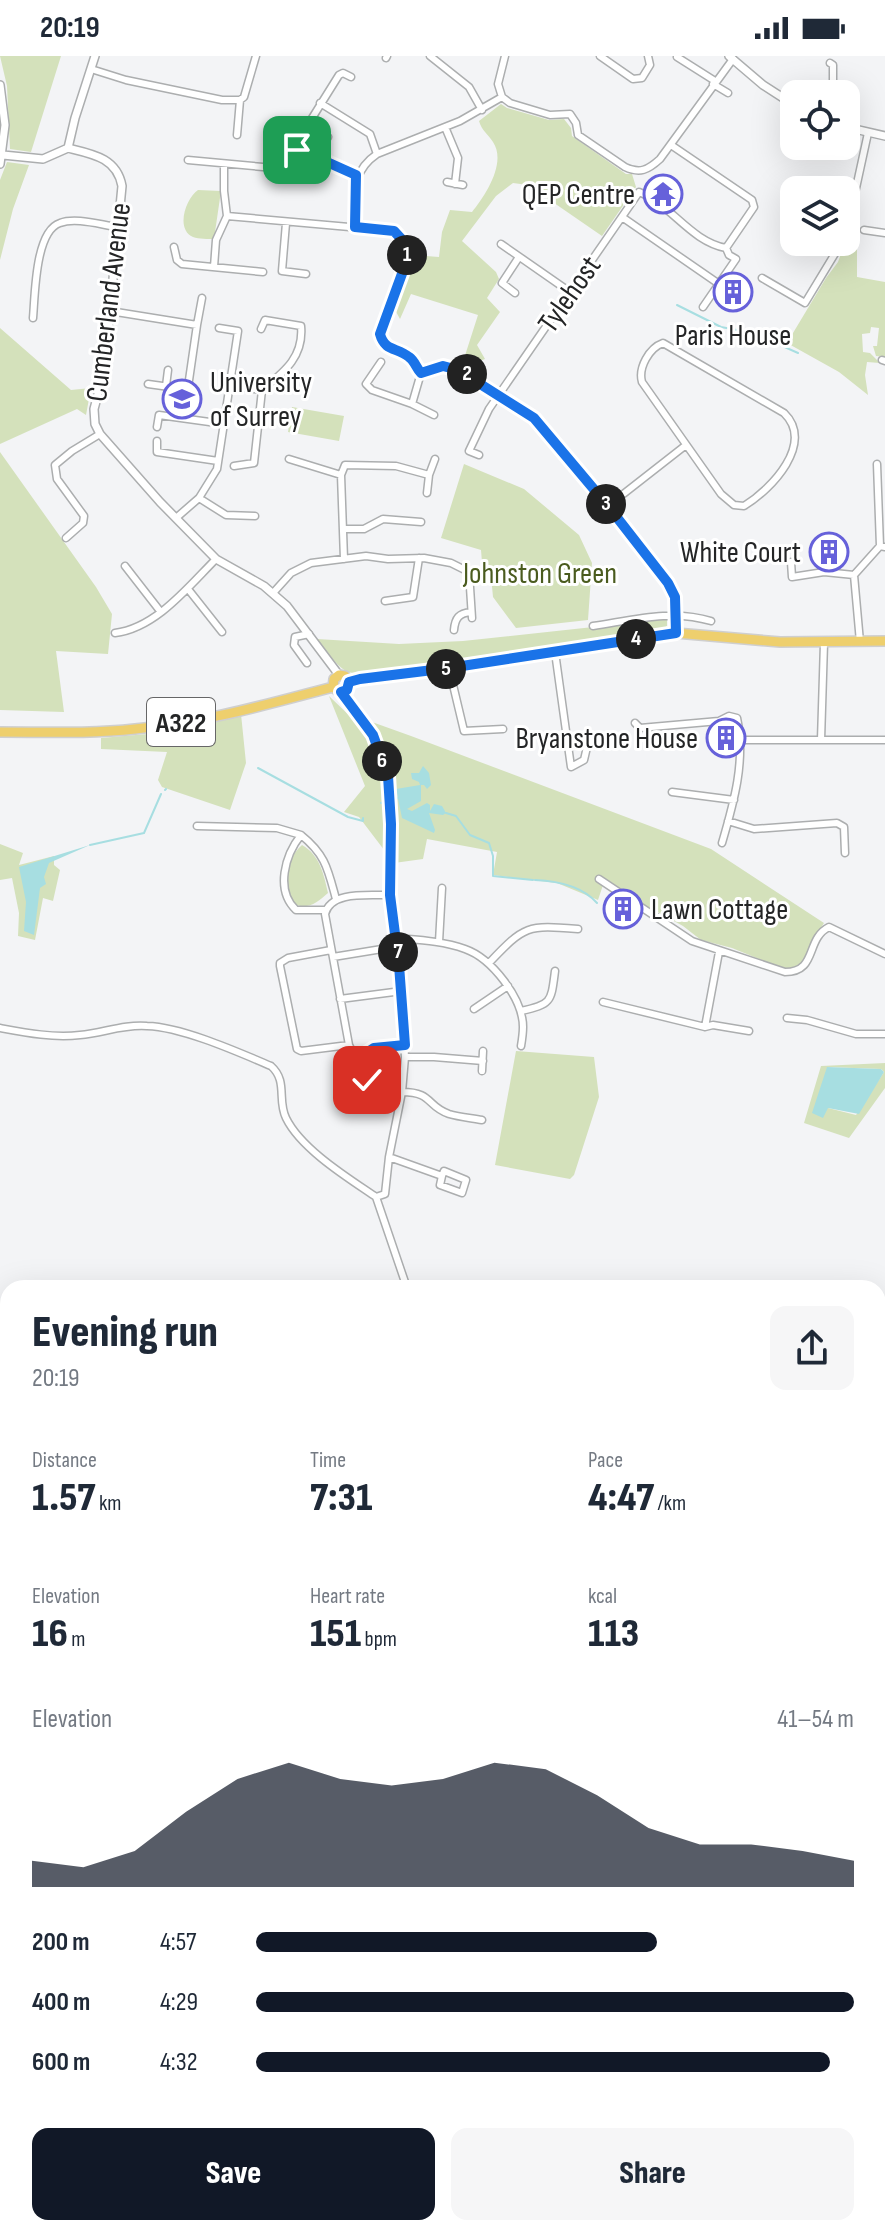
<!DOCTYPE html>
<meta charset="utf-8">
<style>
:root{--surface:#fff;--page:#f6f6f7;--text:#1f2937;--muted:#747a83;--accent:#111827}
body{margin:0;font-family:"Sofia Sans Condensed",sans-serif;background:var(--page);color:var(--text);height:100vh;display:flex;flex-direction:column;font-size:30px;white-space:nowrap}
*{box-sizing:border-box;margin:0}
p{font-size:26px;color:var(--muted)}
.icon{flex:none;width:44px;height:44px;fill:none;stroke:currentColor;stroke-width:2;stroke-linecap:round;stroke-linejoin:round}
.map{position:relative;flex:1;overflow:hidden}
.sheet{position:absolute;left:0px;top:1224px;width:886px;height:956px;display:flex;flex-direction:column;background:var(--surface);border-radius:24px 24px 0 0;box-shadow:0 8px 32px #0002}
.sheet>*{flex:none}
.controls{position:absolute;left:780px;top:24px;display:grid;gap:16px}
.controls a{display:grid;place-items:center;width:80px;height:80px;border-radius:16px;background:var(--surface);box-shadow:0 8px 32px #0002;font-size:40px}
.pin{position:absolute;display:grid;place-items:center;width:68px;height:68px;color:#fff;margin:-34px;border-radius:16px;box-shadow:0 4px 12px #0006}
.km{position:absolute;width:40px;height:40px;margin:-20px;border-radius:50%;background:#222;color:#fff;font-size:22px;line-height:40px;text-align:center}
.round{display:grid;place-items:center;flex:none;width:84px;height:84px;border-radius:16px;background:var(--page)}
.head{display:flex;align-items:center;justify-content:space-between;height:136px;padding:0 32px}
h1{font-size:44px;font-weight:800;line-height:60px}
.stats{display:grid;grid-template-columns:repeat(3,1fr);gap:12px;height:136px;padding:8px 32px}
.stats div{display:grid;align-content:center}
.stats b{font-size:40px;font-weight:800}
.stats small{font-size:22px;font-weight:400}
.stats p{font-size:22px}
.chart{height:224px;padding:16px 32px}
.chart p{display:flex;justify-content:space-between}
.chart svg{width:100%;height:144px;margin-top:8px;fill:var(--accent);opacity:.7}
.primary-button{display:flex;gap:16px;margin-top:auto;padding:16px 32px}
.primary-button a{flex:1;height:92px;border-radius:16px;background:var(--accent);color:#fff;font-size:32px;font-weight:800;line-height:92px;text-align:center}
.primary-button a+a{background:var(--page);color:var(--text)}
ul{padding:0 32px;list-style:none;font-size:26px}
li{display:grid;grid-template-columns:128px 96px 1fr;align-items:center;height:60px}
li i{height:20px;border-radius:10px;background:var(--accent)}
.status{display:flex;justify-content:space-between;align-items:center;height:56px;padding:0 40px;background:var(--surface);direction:ltr}
.status svg{height:22px;fill:currentColor}
.map>svg:first-child{display:block}
.green{fill:#d4e1bb;fill-rule:evenodd}
.water{fill:#a7dee1}
.lines{fill:none;stroke-linecap:round;stroke-linejoin:round}
.stream{stroke:#a7dee1;stroke-width:2}
.minor-casing{stroke:#acaeaf;stroke-width:9}
.tertiary-casing{stroke:#acaeaf;stroke-width:10}
.primary-casing{stroke:#cfcfcf;stroke-width:12}
.minor{stroke:#fff;stroke-width:6}
.tertiary{stroke:#fff;stroke-width:7}
.primary{stroke:#eecf6d;stroke-width:9}
.route-casing{stroke:#fff;stroke-width:16}
.route{stroke:#1a73e8;stroke-width:10}
.labels{text-anchor:middle;stroke-width:6;stroke-linejoin:round;paint-order:stroke}
.shield{fill:#fff;stroke:#666667;stroke-width:2}
.shield-label{font-size:28px;font-weight:bold;fill:#242526}
.poi-label{font-size:30px;fill:#242526;stroke:#fff;text-anchor:end}
.street-label{font-size:30px;fill:#242526;stroke:#fff}
.park-label{font-size:30px;fill:#4a5b1e;stroke:#fff}
</style>
<div class="status"><b>20:19</b><svg viewBox="0 0 49 12"><path d="M0 12V9h3v3zM5 12V6h3v6zM10 12V3h3v9zM15 12V0h3v12zM26 1h20v11H26zM47 4h2v5h-2z"/></svg></div>
<div class="map">
<svg width="885" height="2180" viewBox="0 0 885 2180">
<rect width="100%" height="100%" fill="#f3f4f6"/>
<path class="green" d="M 0,0 L 61,0 L 31,96 L 10,93 L 7,30 Z
M 501,48 L 507,52 L 549,64 L 564,63 L 571,72 L 572,80 L 626,118 L 632,118 L 636,131 L 602,180 L 528,129 L 513,127 L 496,140 L 462,185 L 496,216 L 499,223 L 487,242 L 500,256 L 477,289 L 485,303 L 472,308 L 471,316 L 461,312 L 478,259 L 411,238 L 400,263 L 394,252 L 413,199 L 439,201 L 442,176 L 450,154 L 472,156 C 485,140 507,107 493,86 C 488,78 482,75 479,65 Z
M 7,106 L 29,109 L 13,153 L 0,204 L 0,124 Z
M 198,134 L 221,135 L 214,183 C 208,183 199,183 193,181 C 175,173 186,142 198,134 Z
M 853,165 L 857,172 L 857,221 L 885,226 L 885,301 L 876,300 L 873,290 L 877,290 L 879,272 L 871,271 L 870,277 L 862,278 L 863,296 L 870,297 L 880,307 L 867,306 L 865,319 L 868,339 L 839,316 L 787,287 L 826,222 L 838,206 Z
M 0,272 L 71,334 L 91,332 L 86,359 L 77,353 L 0,388 Z
M 292,351 L 344,360 L 339,385 L 288,376 Z
M 0,396 L 96,531 L 112,558 L 108,598 L 56,595 L 64,656 L 0,654 Z
M 464,408 L 524,433 L 579,479 L 592,507 L 588,564 L 516,572 L 493,541 L 491,520 L 483,519 L 481,494 L 441,482 Z
M 667,563 L 667,570 L 662,575 C 620,582 368,629 346,615 C 335,609 325,592 317,583 L 399,588 L 463,585 Z
M 329,640 L 356,666 L 372,666 L 411,680 L 711,793 L 824,867 L 815,881 L 806,904 L 794,913 L 784,913 L 732,892 L 701,884 L 683,870 L 628,840 L 605,823 L 598,844 L 557,827 L 493,819 L 497,796 L 427,783 L 423,803 L 394,807 L 359,761 L 344,756 L 365,730 Z
M 241,658 L 246,707 L 230,754 L 162,731 L 158,724 L 167,696 L 101,693 L 101,682 L 171,676 Z
M 0,788 L 23,797 L 19,809 L 54,800 L 54,809 L 60,814 L 53,845 L 43,842 L 35,884 L 18,880 L 19,857 L 12,822 L 0,824 Z
M 302,789 C 320,799 324,819 328,837 C 317,847 307,855 291,847 C 285,826 284,805 302,789 Z
M 516,995 L 594,1001 L 599,1041 L 574,1119 L 570,1123 L 495,1109 Z
M 885,1007 L 885,1032 L 849,1082 L 804,1067 L 821,1010 ZM 827,1011 L 881,1013 L 884,1016 L 856,1059 L 828,1052 Z
M 878,1615 L 885,1619 L 885,1974 L 878,1962 Z
M 8,1723 L 8,2004 L 0,2010 L 0,1731 Z"/>
<path class="water" d="M 423,710 L 429,717 L 431,729 L 427,733 L 424,729 L 421,729 L 421,745 L 407,753 L 412,755 L 427,747 L 430,749 L 430,755 L 434,748 L 442,750 L 446,757 L 443,759 L 429,757 L 435,774 L 434,777 L 402,762 L 396,733 L 420,729 L 419,726 L 412,723 L 411,717 L 419,717 Z
M 90,789 L 49,807 L 44,821 L 46,828 L 40,832 L 34,879 L 24,875 L 26,846 L 19,811 Z
M 827,1011 L 881,1013 L 884,1016 L 859,1058 L 828,1052 L 823,1062 L 812,1057 Z"/>
<g class="lines">
<path class="stream" d="M 677,249 L 721,271 L 753,277 L 798,297
M 258,712 L 348,761 L 363,765 L 363,762
M 165,734 L 166,733
M 381,747 L 398,742
M 446,757 L 456,760 L 470,779 L 489,787 L 493,800 L 493,820 L 533,824
M 90,789 L 144,777 L 161,738
M 535,824 C 558,825 582,830 597,847
M 0,1316 L 2,1316
M 878,1677 L 885,1678
M 878,1948 L 885,1952
M 672,2172 L 673,2180
M 839,2180 L 846,2177 L 852,2180"/>
<defs>
<path id="minor" d="M 430,0 L 469,31 L 482,54
M 600,0 L 633,23 L 642,22 L 650,9 L 648,0
M 677,1 L 715,25
M 386,2 L 387,0
M 830,7 L 833,9 L 833,38
M 91,13 L 126,24 L 222,44 L 240,44
M 713,28 L 728,37
M 502,41 L 510,47 L 550,59 L 570,58 L 576,67 L 578,79 L 625,111 C 640,118 648,114 660,103 L 733,3
M 502,41 L 498,28 L 505,0
M 320,47 L 370,78 L 377,98
M 445,71 L 458,102 L 455,128
M 237,79 L 240,44 L 244,41 L 256,0
M 328,81 L 326,84 L 305,82 L 304,75 L 339,19 L 343,17 L 351,21
M 297,94 L 296,103 L 327,106 L 356,119
M 188,104 L 263,111
M 447,126 L 463,129
M 227,160 L 394,175 L 406,188 L 407,204 L 380,278 C 385,296 397,291 409,301 C 415,305 416,312 421,317
M 622,161 L 719,228
M 286,167 L 282,215 L 306,218
M 355,171 C 356,141 349,117 377,98 L 460,65 L 502,41
M 864,174 L 885,177
M 846,178 L 868,77
M 501,188 L 570,236
M 174,191 L 177,204 L 182,208 L 263,216
M 214,211 L 216,184 L 227,160 L 224,135 L 224,108
M 762,222 L 805,247 L 842,186
M 515,237 L 502,227 L 519,201
M 703,251 L 736,203 L 729,199 L 726,192
M 110,255 L 197,269 L 188,331 L 184,333 L 148,328
M 33,262 C 35,240 35,175 60,167 C 76,161 101,169 118,171
M 197,269 L 202,242
M 663,287 L 784,357 C 815,387 772,433 744,450 L 734,449 L 721,438 L 642,326 C 638,312 649,292 663,287 Z
M 882,304 L 885,305
M 381,306 L 366,328 L 372,334 L 412,348 L 421,317
M 421,317 L 443,310 L 458,314 L 534,362 L 608,450 L 672,533 L 676,577
M 166,330 L 168,314
M 230,330 L 262,334 C 284,316 304,301 301,270 L 265,264 L 261,273
M 412,348 L 434,359
M 157,371 L 159,359 L 224,368
M 157,385 L 157,396 L 218,405
M 479,399 L 469,395 L 489,353 L 637,139 L 639,136 C 672,149 690,185 726,192 L 754,151 L 752,144 L 671,89
M 289,403 L 341,419
M 877,408 L 880,490
M 234,410 L 254,407 L 262,334
M 427,437 L 429,419
M 199,442 L 226,459 L 255,460
M 608,450 L 686,389
M 176,462 L 199,442 L 217,413 L 238,275 L 219,272
M 345,473 L 364,473 L 383,463 L 421,466
M 66,482 L 83,467 L 84,460 L 57,423 L 55,409 L 72,395 L 100,378
M 344,503 L 341,419 L 345,409 L 396,410 L 429,419 L 435,403
M 791,506 L 792,521 L 824,516 L 854,519
M 125,510 L 160,555
M 469,516 L 472,562
M 854,519 L 860,586
M 854,519 L 880,490 L 885,491
M 188,533 L 222,576
M 273,537 L 291,517 L 311,507 L 366,500 L 388,503 L 424,502 L 451,507 L 481,522 L 493,522
M 385,545 L 413,541 L 419,502
M 593,570 C 633,564 672,553 711,565
M 454,574 C 455,562 459,557 471,556
M 115,577 C 156,572 188,531 216,503
M 555,596 L 571,711 L 584,704 L 587,691 L 579,684 L 567,682
M 307,607 L 294,589 L 295,581 L 309,578
M 449,612 L 464,675 L 503,673
M 341,636 L 373,679 L 388,720 L 390,839 L 399,909 L 405,1001 L 402,1036 L 389,1101 L 385,1138 L 376,1141
M 635,667 L 640,672 L 719,665 L 729,660 L 737,662 C 746,704 734,746 722,787
M 742,684 L 885,684
M 821,684 L 824,587
M 672,736 L 734,744
M 728,765 L 754,773 L 837,767 L 844,771 L 845,797
M 197,770 L 277,772 L 301,779
M 599,823 L 692,885 L 785,916 C 818,916 805,883 829,871 L 885,898
M 390,839 C 370,840 331,834 325,858 L 349,989 L 354,999 L 361,1000 L 374,992 L 405,989
M 326,854 L 296,854 C 275,834 285,799 301,779 C 326,799 328,814 336,843
M 396,882 C 419,884 443,885 465,893 C 491,902 523,942 523,971 C 523,977 522,984 521,990
M 439,886 L 442,832
M 331,894 L 288,902 L 280,907 L 280,910 L 297,993 L 301,995 L 349,989
M 333,901 L 388,892
M 489,907 C 525,869 527,869 578,873
M 340,943 L 394,936
M 603,946 L 705,971 L 713,969 L 749,975
M 474,953 L 508,930
M 521,955 C 552,948 551,946 555,915
M 787,962 L 807,964 L 856,978 L 885,978
M 705,971 L 719,896
M 0,972 C 27,977 53,982 80,979 C 103,977 124,968 147,970 C 182,971 238,996 271,1010 C 288,1025 277,1044 286,1062 C 301,1093 348,1122 376,1141
M 405,1001 L 434,1001 L 483,1005
M 345,1011 L 345,1001 L 352,996
M 482,1015 L 483,995
M 345,1017 L 344,1023 L 349,1035 L 359,1038 L 368,1022 L 368,996
M 402,1036 C 433,1036 426,1050 449,1058 C 459,1061 471,1062 482,1064
M 389,1101 L 442,1120 L 444,1115 L 466,1124 L 462,1137 L 440,1129 L 442,1120
M 376,1141 L 407,1232
M 878,1346 L 885,1350
M 878,1437 L 885,1441
M 0,2057 L 8,2052
M 0,2153 L 8,2151
M 102,2172 L 103,2180
M 272,2172 L 274,2180
M 439,2180 L 450,2173 L 458,2175 L 463,2180"/>
<path id="tertiary" d="M 729,0 L 763,29 L 794,49
M 0,29 L 5,69 L 0,108
M 846,71 L 885,80
M 68,92 C 93,98 117,102 122,130 L 104,316 L 94,353 L 95,368 L 100,378 L 160,446 L 216,503 L 264,530 L 287,550 L 339,619
M 68,92 L 75,62 L 95,0
M 3,99 L 43,103 L 68,92"/>
<path id="primary" d="M 349,626 L 676,577 L 780,586 L 885,585
M 333,631 L 334,623 L 339,619 L 345,620 L 349,626
M 333,631 L 338,635 L 344,635 L 349,626
M 0,676 C 45,676 90,678 135,673 C 203,667 268,648 333,631
M 878,1527 L 885,1522
M 0,2022 L 8,2016
M 0,2032 L 8,2026"/>
</defs>
<use href="#minor" class="minor-casing"/>
<use href="#tertiary" class="tertiary-casing"/>
<use href="#primary" class="primary-casing"/>
<use href="#minor" class="minor"/>
<use href="#tertiary" class="tertiary"/>
<use href="#primary" class="primary"/>
</g>
<g class="lines">
<defs>
<path id="route" d="M 297,94 L 296,103 L 327,106 L 356,119 L 355,171 L 394,175 L 406,188 L 407,204 L 380,278 C 385,296 397,291 409,301 C 415,305 416,312 421,317 L 443,310 L 458,314 L 534,362 L 608,450 L 668,527 L 675,541 L 676,577 L 449,612 L 360,623 L 349,626 L 347,634 L 341,636 L 373,679 L 388,720 L 391,768 L 390,839 L 399,909 L 405,989 L 374,992 L 368,996 L 367,1024"/>
</defs>
<use href="#route" class="route-casing"/>
<use href="#route" class="route"/>
</g>
<defs>
<symbol id="temple-ring" viewBox="-11 -11 22 22"><circle r="9.5" fill="#fff" stroke="#6661da" stroke-width="1.5"/><path d="M0-6L5-2H3V0L6.5 2.5H4V6H1.5V3h-3V6H-4V2.5H-6.5L-3 0V-2H-5Z" fill="#6661da"/></symbol>
<symbol id="building-ring" viewBox="-11 -11 22 22"><circle r="9.5" fill="#fff" stroke="#6661da" stroke-width="1.5"/><path d="M-4-6H4V6H1V3H-1V6H-4ZM-2.5-4.3h1.7v1.8h-1.7ZM.8-4.3h1.7v1.8H.8ZM-2.5-1h1.7V.8h-1.7ZM.8-1h1.7V.8H.8Z" fill="#6661da"/></symbol>
<symbol id="university-ring" viewBox="-11 -11 22 22"><circle r="9.5" fill="#fff" stroke="#6661da" stroke-width="1.5"/><path d="M0-5L7-2L0 1L-7-2ZM-4 1L0 2.5L4 1V4Q0 6-4 4Z" fill="#6661da"/></symbol>
</defs>
<g fill-rule="evenodd">
<use href="#temple-ring" x="641" y="116" width="44" height="44"/>
<use href="#building-ring" x="711" y="214" width="44" height="44"/>
<use href="#university-ring" x="160" y="321" width="44" height="44"/>
<use href="#building-ring" x="807" y="474" width="44" height="44"/>
<use href="#building-ring" x="704" y="660" width="44" height="44"/>
<use href="#building-ring" x="601" y="831" width="44" height="44"/>
</g>
<g class="labels">
<rect class="shield" x="147" y="642" width="68" height="48" rx="6"/>
<g class="shield-label">
<text x="181" y="676">A322</text>
</g>
<g class="poi-label">
<text x="635" y="148">QEP Centre</text>
<text x="733" y="289" text-anchor="middle">Paris House</text>
<text x="210" y="336" text-anchor="start">University<tspan x="210" dy="34">of Surrey</tspan></text>
<text x="801" y="506">White Court</text>
<text x="698" y="692">Bryanstone House</text>
<text x="651" y="863" text-anchor="start">Lawn Cottage</text>
</g>
<g class="street-label">
<text transform="translate(569 238) rotate(-55)" y="10">Tylehost</text>
<text transform="translate(108 246) rotate(-83)" y="10">Cumberland Avenue</text>
</g>
<g class="park-label">
<text x="540" y="527">Johnston Green</text>
</g>
</g>
</svg>
<div class="controls">
<a><svg class="icon" aria-label="locate" viewBox="0 0 24 24"><circle cx="12" cy="12" r="6"/><path d="M12 2v4M12 18v4M2 12h4M18 12h4"/></svg></a>
<a><svg class="icon" aria-label="layers" viewBox="0 0 24 24"><path d="M12 4l9 5-9 5-9-5zM3 14l9 5 9-5"/></svg></a>
</div>
<div class="pin" style="left:297px;top:94px;background:#1e9e55"><svg class="icon" aria-label="arrive" viewBox="0 0 24 24"><path d="M6 21V4h12l-3 4 3 4H6"/></svg></div>
<div class="pin" style="left:367px;top:1024px;background:#d93025"><svg class="icon" aria-label="check" viewBox="0 0 24 24"><path d="M5 12l5 5 9-10"/></svg></div>
<b class="km" style="left:407px;top:199px">1</b>
<b class="km" style="left:467px;top:318px">2</b>
<b class="km" style="left:606px;top:448px">3</b>
<b class="km" style="left:636px;top:583px">4</b>
<b class="km" style="left:446px;top:613px">5</b>
<b class="km" style="left:382px;top:705px">6</b>
<b class="km" style="left:398px;top:896px">7</b>
<section class="sheet">
<div class="head"><div><h1>Evening run</h1><p>20:19</p></div><a class="round"><svg class="icon" aria-label="share" viewBox="0 0 24 24"><path d="M12 15V3M7 8l5-5 5 5M5 13v7h14v-7"/></svg></a></div>
<div class="stats">
<div><p>Distance</p><b>1.57<small> km</small></b></div>
<div><p>Time</p><b>7:31</b></div>
<div><p>Pace</p><b>4:47<small> /km</small></b></div>
</div>
<div class="stats">
<div><p>Elevation</p><b>16<small> m</small></b></div>
<div><p>Heart rate</p><b>151<small> bpm</small></b></div>
<div><p>kcal</p><b>113</b></div>
</div>
<div class="chart"><p><span>Elevation</span>41–54 m</p>
<svg viewBox="0 0 160 44" preserveAspectRatio="none"><path d="M0 44V36L10 38L20 33L30 21L40 11L50 6L60 11L70 13L80 11L90 6L100 8L110 16L120 26L130 31L140 31L150 33L160 36V44z"/></svg>
</div>
<ul>
<li><b>200 m</b>4:57<i style="width:67%"></i></li>
<li><b>400 m</b>4:29<i style="width:100%"></i></li>
<li><b>600 m</b>4:32<i style="width:96%"></i></li>
</ul>
<div class="primary-button"><a>Save</a><a>Share</a></div>
</section>
</div>
